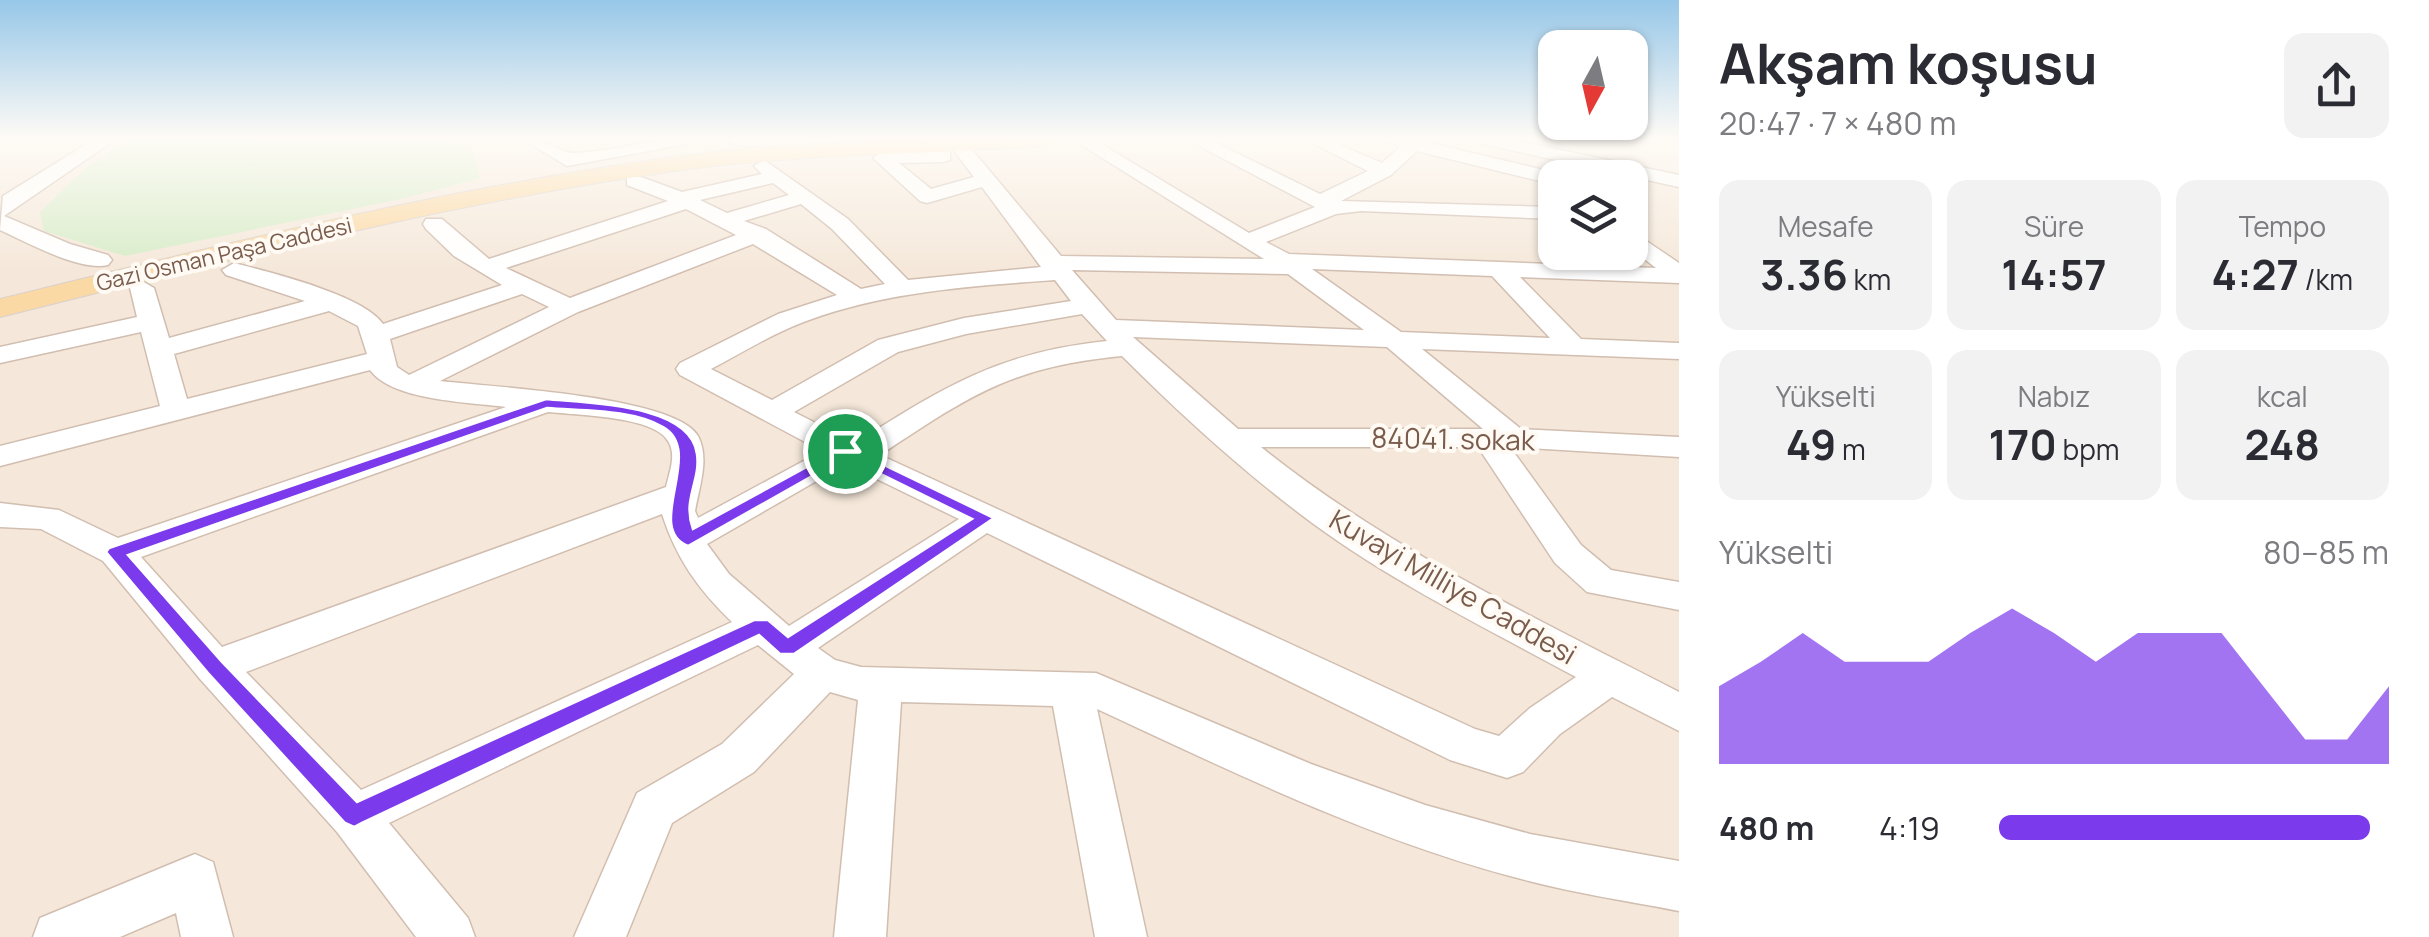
<!DOCTYPE html>
<html lang="tr">
<meta charset="utf-8">
<style>
:root{--surface:#fff;--page:#f2f2f3;--text:#2b2b33;--muted:#7c7c81;--accent:#7c3aed}
body{margin:0;font-family:Manrope,sans-serif;background:var(--page);color:var(--text);height:100vh;display:flex;flex-direction:column;font-size:38px;white-space:nowrap}
*{box-sizing:border-box;margin:0}
p{font-size:32px;color:var(--muted)}
.icon{flex:none;width:55px;height:55px;fill:none;stroke:currentColor;stroke-width:2;stroke-linecap:round;stroke-linejoin:round}
.map{position:relative;flex:1;overflow:hidden}
.panel{display:flex;flex-direction:column;background:var(--surface);width:750px}
.panel>*{flex:none}
.needle{width:65px;rotate:188deg}
.buttons{position:absolute;left:1538px;top:30px;display:grid;gap:20px}
.buttons a{display:grid;place-items:center;width:110px;height:110px;border-radius:20px;background:var(--surface);box-shadow:0 2px 8px #0004;font-size:50px}
.pin{position:absolute;display:grid;place-items:center;width:85px;height:85px;color:#fff;margin:-42px;border:5px solid #fff;border-radius:50%;box-shadow:0 2px 10px #0007}
.round{display:grid;place-items:center;flex:none;width:105px;height:105px;border-radius:20px;background:var(--page)}
.headline{display:flex;align-items:center;justify-content:space-between;height:170px;padding:0 40px}
h1{font-size:55px;font-weight:700;line-height:75px}
.stats{display:grid;grid-template-columns:repeat(3,1fr);gap:15px;height:170px;padding:10px 40px}
.stats div{display:grid;align-content:center;border-radius:20px;background:var(--page);text-align:center}
.stats b{font-size:42px;font-weight:700}
.stats small{font-size:28px;font-weight:400}
.stats p{font-size:28px}
.chart{height:280px;padding:20px 40px}
.chart p{display:flex;justify-content:space-between}
.chart svg{width:100%;height:180px;margin-top:10px;fill:var(--accent);opacity:.7}
ul{padding:0 40px;list-style:none;font-size:32px}
li{display:grid;grid-template-columns:160px 120px 1fr;align-items:center;height:75px}
li i{height:25px;border-radius:12px;background:var(--accent)}
main{display:flex;flex:1;min-height:0}
.map>svg:first-child{display:block}
.residential{fill:#f5e8da;fill-rule:evenodd}
.green{fill:#d8ecc9}
.lines{fill:none;stroke-linecap:round;stroke-linejoin:round}
.minor-casing{stroke:#d1beb0;stroke-width:3}
.major-casing{stroke:#dad1cd;stroke-width:2}
.minor{fill:#fff;fill-rule:evenodd}
.major{fill:#fbd9a5;fill-rule:evenodd}
.route{fill:#7c3aed;stroke:#fff;stroke-width:2.5;fill-rule:evenodd}
.labels{text-anchor:middle;stroke-width:8;stroke-linejoin:round;paint-order:stroke}
.far-street-label{font-size:22px;fill:#7a5c4d;stroke:#fffaf3}
.street-label{font-size:28px;fill:#7a5c4d;stroke:#fffaf3}
</style>
<main>
<div class="map">
<svg width="1679" height="937" viewBox="0 0 1679 937">
<rect width="100%" height="100%" fill="#fdf6ec"/>
<path class="residential" d="M 0,139 L 1679,139 L 1679,937 L 0,937 ZM 1555,178 L 1630,178 L 1630,252 L 1555,252 Z"/>
<path class="green" d="M 130,139 L 452,139 L 473,150 L 480,178 L 401,199 L 125,256 L 44,231 L 40,212 L 86,168 Z"/>
<g class="lines">
<defs>
<path id="minor" d="M 95,139 L 116,139 L 4,216 L 70,244 L 108,255 L 112,260 L 108,265 C 81,272 26,242 0,230 L 3,196 Z
M 522,139 C 548,138 559,153 575,153 C 615,152 654,137 695,139 L 686,144 L 567,166 Z
M 724,139 L 770,139 C 760,148 734,148 724,139 Z
M 945,139 L 963,139 L 1061,256 L 1264,259 L 1072,139 L 1093,139 L 1249,233 L 1315,207 L 1186,139 L 1208,139 L 1320,194 L 1368,171 L 1304,139 L 1327,139 L 1382,163 L 1400,147 L 1382,139 L 1428,139 L 1426,142 L 1544,170 L 1556,160 L 1479,143 L 1476,139 L 1509,139 L 1679,175 L 1679,187 L 1574,164 L 1548,183 L 1417,151 L 1391,175 L 1341,201 L 1555,207 L 1555,219 L 1361,211 L 1336,214 L 1266,242 L 1289,254 L 1656,268 L 1630,248 L 1630,230 L 1679,263 L 1679,283 L 1520,277 L 1581,339 L 1679,343 L 1679,359 L 1422,349 L 1521,429 L 1679,437 L 1679,457 L 1510,447 L 1581,545 L 1611,570 L 1679,582 L 1679,610 L 1587,592 L 1555,563 L 1478,447 L 1261,447 C 1388,549 1535,618 1679,692 L 1679,731 L 1612,697 L 1560,734 L 1523,772 L 1507,778 L 1450,760 L 987,533 L 818,648 L 835,660 L 861,667 L 1096,673 L 1311,764 L 1425,805 L 1530,834 L 1679,861 L 1679,911 C 1629,901 1578,894 1529,881 C 1378,843 1237,774 1097,709 L 1147,937 L 1095,937 L 1053,706 L 901,702 L 886,937 L 834,937 L 858,700 L 830,692 L 754,772 L 672,823 L 626,937 L 574,937 L 637,793 L 722,744 L 794,674 L 758,645 L 389,823 L 468,918 L 475,937 L 416,937 L 337,832 L 200,679 L 103,561 L 41,529 L 0,527 L 0,503 L 59,510 L 118,538 L 506,407 C 469,402 393,401 370,370 L 0,466 L 0,446 L 160,406 L 141,332 L 0,363 L 0,347 L 137,317 L 130,288 L 133,283 L 142,281 L 154,288 L 169,338 L 305,301 L 226,275 L 222,270 L 234,263 C 269,272 364,295 383,324 L 502,285 L 454,256 L 426,229 L 423,224 L 426,219 L 442,219 L 489,259 L 668,201 L 627,185 L 627,177 L 641,177 L 682,192 L 762,174 L 754,166 L 764,160 L 848,219 L 908,280 L 1041,267 L 982,187 L 927,203 L 920,201 L 873,158 L 882,152 L 950,152 L 950,160 L 943,162 L 899,163 L 931,189 L 974,177 ZM 773,183 L 789,195 L 727,213 L 700,200 ZM 801,204 L 832,229 L 885,284 L 861,289 L 766,229 L 744,221 ZM 686,209 L 736,235 L 570,298 L 506,268 ZM 753,244 L 837,295 L 778,314 L 680,363 L 676,369 L 680,375 L 822,451 L 698,518 L 695,511 C 699,487 710,459 698,436 C 676,396 490,387 440,381 L 578,312 ZM 1312,269 L 1492,276 L 1550,338 L 1401,332 ZM 1072,270 L 1288,274 L 1364,330 L 1116,320 ZM 1055,280 L 1071,301 L 964,318 L 878,340 L 772,400 L 711,369 C 743,352 775,332 809,320 C 888,291 973,286 1055,280 ZM 522,294 L 549,307 L 409,375 L 397,367 L 390,339 ZM 329,311 L 358,326 L 367,354 L 187,399 L 174,354 ZM 1082,314 L 1107,341 C 999,352 944,387 855,443 L 794,412 L 898,352 L 966,334 ZM 1133,337 L 1387,347 L 1483,429 L 1238,429 ZM 1122,356 C 1178,412 1236,465 1299,513 C 1384,578 1482,626 1576,677 L 1530,708 L 1499,736 L 1475,729 L 880,455 C 971,395 1010,367 1122,356 ZM 548,412 C 576,415 654,416 668,441 C 677,455 669,473 666,487 L 222,647 L 141,557 ZM 846,464 L 959,519 L 789,626 L 729,574 L 707,544 ZM 662,514 C 676,558 698,589 732,622 L 361,790 L 246,672 Z
M 195,854 L 213,862 L 233,937 L 181,937 L 176,913 L 120,937 L 33,937 L 40,918 Z"/>
<path id="major" d="M 938,139 L 1056,139 L 1045,146 C 924,154 802,154 682,170 C 451,202 226,261 0,317 L 0,299 C 225,244 451,187 681,156 C 766,145 852,142 938,139 Z"/>
</defs>
<use href="#minor" class="minor-casing"/>
<use href="#major" class="major-casing"/>
<use href="#minor" class="minor"/>
<use href="#major" class="major"/>
</g>
<linearGradient id="sky" x2="0" y2="1"><stop stop-color="#97c7e8"/><stop offset="0.51" stop-color="#fefbf6"/><stop offset="1" stop-color="#fefbf6" stop-opacity="0"/></linearGradient>
<rect width="1679" height="270" fill="url(#sky)"/>
<path class="route" d="M 546,399 C 585,403 691,403 697,454 C 701,481 682,499 693,529 L 845,446 L 994,518 L 794,654 L 780,654 L 759,635 L 362,823 L 354,827 L 345,823 L 208,673 L 106,552 L 109,548 ZM 547,408 C 583,411 632,409 663,427 C 706,451 643,528 688,546 L 846,457 L 972,519 L 788,637 L 768,620 L 754,620 L 357,802 L 222,662 L 128,555 Z"/>
<g class="labels">
<g class="far-street-label">
<text transform="translate(224 254) rotate(-13)" y="8">Gazi Osman Paşa Caddesi</text>
</g>
<g class="street-label">
<text transform="translate(1453 439) rotate(1)" y="10">84041. sokak</text>
<text transform="translate(1453 587) rotate(30)" y="10">Kuvayi Milliye Caddesi</text>
</g>
</g>
</svg>
<div class="buttons">
<a><svg class="needle" viewBox="-14 -14 28 28"><path d="M0-13l5 13h-10z" fill="#e53935"/><path d="M0 13l5-13h-10z" fill="#7c7c81"/></svg></a>
<a><svg class="icon" aria-label="layers" viewBox="0 0 24 24"><path d="M12 4l9 5-9 5-9-5zM3 14l9 5 9-5"/></svg></a>
</div>
<div class="pin" style="left:845px;top:451px;background:#1e9e55"><svg class="icon" aria-label="arrive" viewBox="0 0 24 24"><path d="M6 21V4h12l-3 4 3 4H6"/></svg></div>
</div>
<section class="panel">
<div class="headline"><div><h1>Akşam koşusu</h1><p>20:47 · 7 × 480 m</p></div><a class="round"><svg class="icon" aria-label="share" viewBox="0 0 24 24"><path d="M12 15V3M7 8l5-5 5 5M5 13v7h14v-7"/></svg></a></div>
<div class="stats">
<div><p>Mesafe</p><b>3.36<small> km</small></b></div>
<div><p>Süre</p><b>14:57</b></div>
<div><p>Tempo</p><b>4:27<small> /km</small></b></div>
</div>
<div class="stats">
<div><p>Yükselti</p><b>49<small> m</small></b></div>
<div><p>Nabız</p><b>170<small> bpm</small></b></div>
<div><p>kcal</p><b>248</b></div>
</div>
<div class="chart"><p><span>Yükselti</span>80–85 m</p>
<svg viewBox="0 0 160 44" preserveAspectRatio="none"><path d="M0 44V25L10 19L20 12L30 19L40 19L50 19L60 12L70 6L80 12L90 19L100 12L110 12L120 12L130 25L140 38L150 38L160 25V44z"/></svg>
</div>
<ul>
<li><b>480 m</b>4:19<i style="width:95%"></i></li>
</ul>
</section>
</main>
